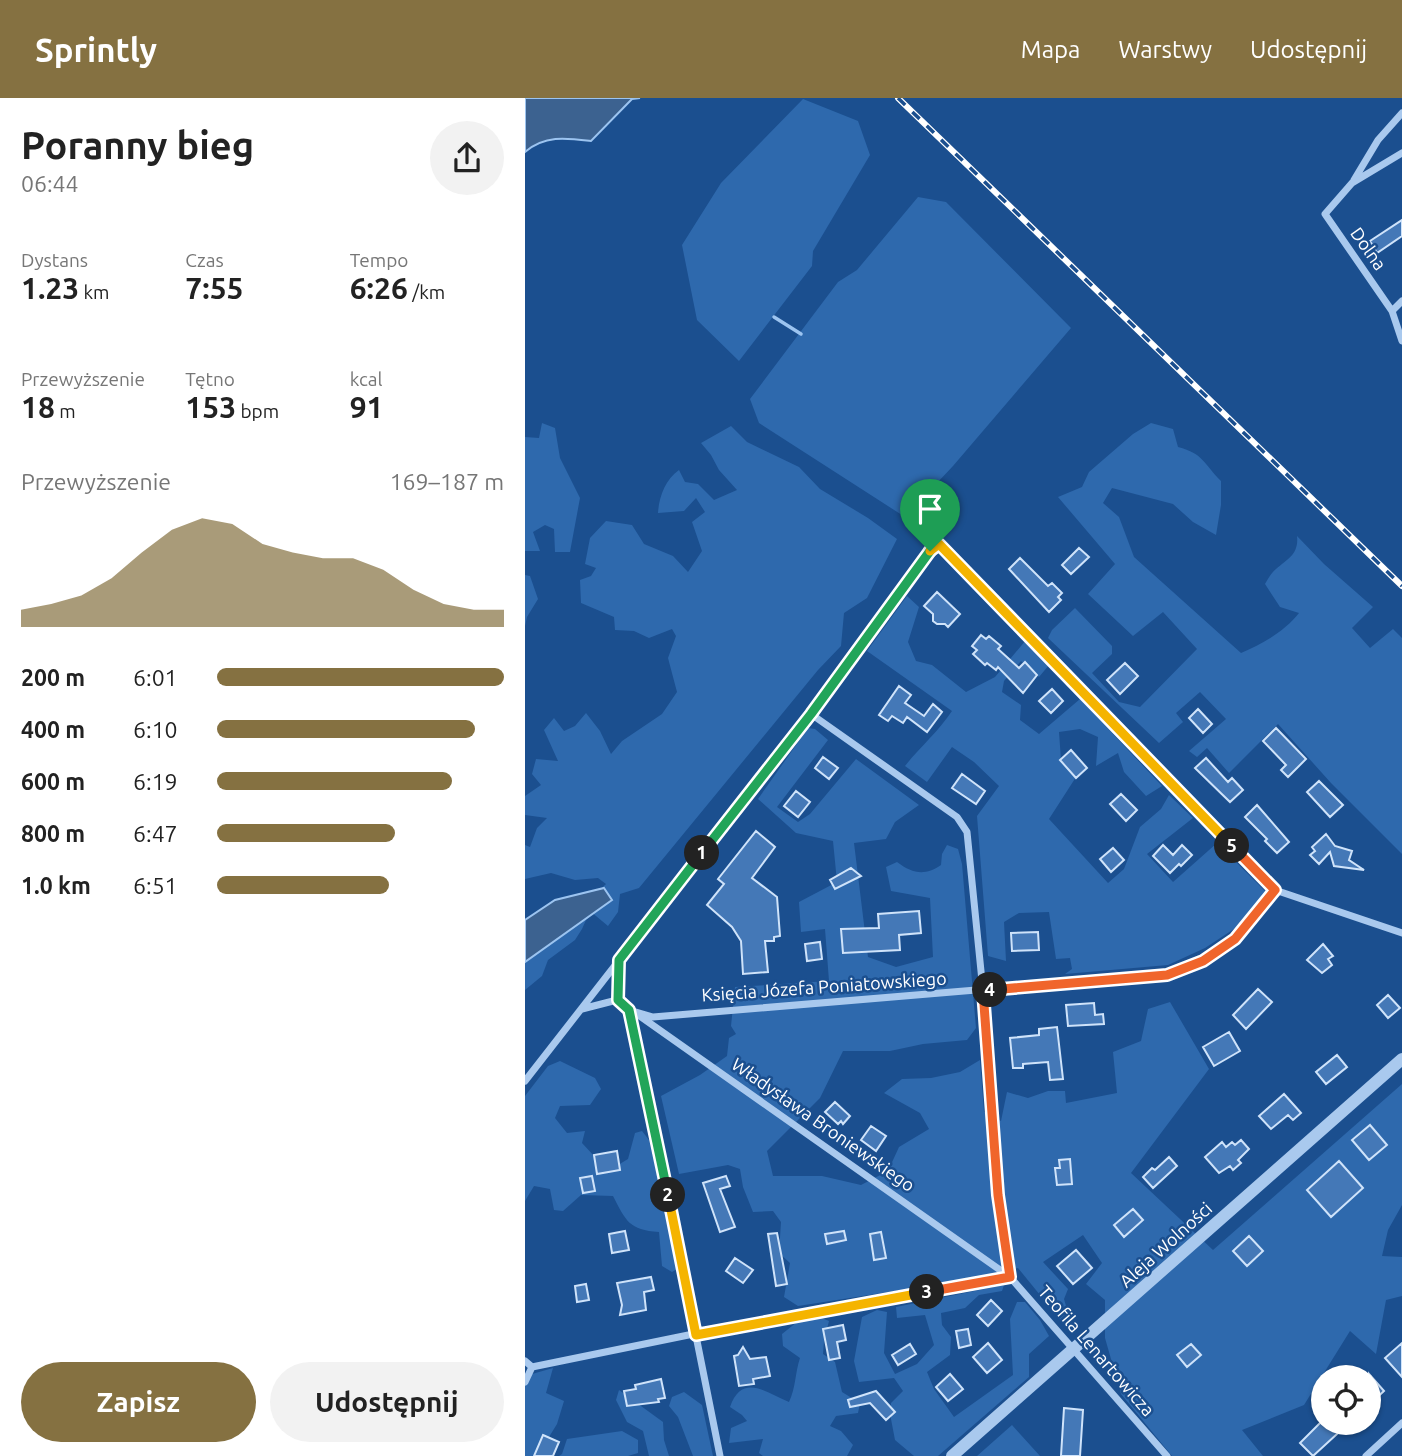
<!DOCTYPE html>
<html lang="pl">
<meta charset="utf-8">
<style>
:root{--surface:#fff;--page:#f2f2f2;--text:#222;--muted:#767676;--accent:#857141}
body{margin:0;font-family:Ubuntu,sans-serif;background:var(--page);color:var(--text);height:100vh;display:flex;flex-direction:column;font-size:26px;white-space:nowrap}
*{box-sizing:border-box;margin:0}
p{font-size:23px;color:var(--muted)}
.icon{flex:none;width:38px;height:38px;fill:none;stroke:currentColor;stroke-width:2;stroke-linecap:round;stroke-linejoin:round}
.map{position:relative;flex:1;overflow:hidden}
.side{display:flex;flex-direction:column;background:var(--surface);width:525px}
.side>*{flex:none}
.tools{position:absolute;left:786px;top:1267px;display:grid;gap:14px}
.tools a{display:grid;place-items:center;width:70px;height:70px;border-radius:50%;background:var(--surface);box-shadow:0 2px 5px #0004;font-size:35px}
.pin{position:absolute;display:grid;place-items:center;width:60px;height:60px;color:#fff;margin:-72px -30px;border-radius:50% 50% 50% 0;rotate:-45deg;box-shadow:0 0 7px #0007}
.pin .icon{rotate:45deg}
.km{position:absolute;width:35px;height:35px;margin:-18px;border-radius:50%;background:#222;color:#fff;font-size:19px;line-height:35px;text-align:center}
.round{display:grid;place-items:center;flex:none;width:74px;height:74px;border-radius:37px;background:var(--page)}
.summary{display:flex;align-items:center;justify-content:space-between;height:119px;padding:0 21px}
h1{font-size:38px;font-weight:700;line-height:52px}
.metrics{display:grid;grid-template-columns:repeat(3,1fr);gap:10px;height:119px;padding:7px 21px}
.metrics div{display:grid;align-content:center}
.metrics b{font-size:30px;font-weight:700}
.metrics small{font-size:19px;font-weight:400}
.metrics p{font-size:19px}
.chart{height:196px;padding:14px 21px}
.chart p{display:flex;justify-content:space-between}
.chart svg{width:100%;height:126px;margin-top:7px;fill:var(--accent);opacity:.7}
.primary-button{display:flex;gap:14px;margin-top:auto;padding:14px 21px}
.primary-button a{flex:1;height:80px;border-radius:42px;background:var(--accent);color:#fff;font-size:28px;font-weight:700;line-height:80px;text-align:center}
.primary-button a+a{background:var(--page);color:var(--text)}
ul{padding:0 21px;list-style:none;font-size:23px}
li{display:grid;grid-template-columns:112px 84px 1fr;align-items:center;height:52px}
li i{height:18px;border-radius:9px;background:var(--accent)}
header{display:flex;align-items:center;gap:42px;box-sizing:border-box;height:98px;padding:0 35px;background:var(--accent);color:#fff}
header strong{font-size:33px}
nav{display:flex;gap:38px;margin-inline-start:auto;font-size:24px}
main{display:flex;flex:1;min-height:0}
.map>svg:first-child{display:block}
.green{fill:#2e69ad}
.water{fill:#3c6290;stroke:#9cc4f0;stroke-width:2}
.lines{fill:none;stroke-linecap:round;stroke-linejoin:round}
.stream{stroke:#9cc4f0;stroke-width:3.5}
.building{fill:#4478b7;stroke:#cfe3fa;stroke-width:2}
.minor{stroke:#a9c9ee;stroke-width:7}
.tertiary{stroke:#a9c9ee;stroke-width:12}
.rail-casing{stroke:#fff;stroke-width:6}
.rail{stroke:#1b4f8f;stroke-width:3.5;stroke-dasharray:10;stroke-linecap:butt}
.split-1-casing{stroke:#fff;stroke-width:14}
.split-2-casing{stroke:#fff;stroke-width:14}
.split-3-casing{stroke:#fff;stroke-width:14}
.split-4-casing{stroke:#fff;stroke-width:14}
.split-5-casing{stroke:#fff;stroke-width:14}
.split-6-casing{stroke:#fff;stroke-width:14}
.split-1{stroke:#22a559;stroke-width:9}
.split-2{stroke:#22a559;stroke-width:9}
.split-3{stroke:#f5b400;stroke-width:9}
.split-4{stroke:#f0652b;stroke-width:9}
.split-5{stroke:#f0652b;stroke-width:9}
.split-6{stroke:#f5b400;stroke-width:9}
.labels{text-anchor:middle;stroke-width:5;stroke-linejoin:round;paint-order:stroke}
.street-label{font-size:18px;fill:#fff;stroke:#1b4f8f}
</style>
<header>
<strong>Sprintly</strong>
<nav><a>Mapa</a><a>Warstwy</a><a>Udostępnij</a></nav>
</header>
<main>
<section class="side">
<div class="summary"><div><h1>Poranny bieg</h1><p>06:44</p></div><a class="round"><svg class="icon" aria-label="share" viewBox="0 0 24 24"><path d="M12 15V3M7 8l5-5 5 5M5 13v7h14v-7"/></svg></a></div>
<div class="metrics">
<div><p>Dystans</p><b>1.23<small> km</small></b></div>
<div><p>Czas</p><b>7:55</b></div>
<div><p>Tempo</p><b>6:26<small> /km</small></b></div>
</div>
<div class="metrics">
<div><p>Przewyższenie</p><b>18<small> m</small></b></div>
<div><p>Tętno</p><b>153<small> bpm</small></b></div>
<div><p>kcal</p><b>91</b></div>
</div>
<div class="chart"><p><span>Przewyższenie</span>169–187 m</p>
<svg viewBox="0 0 160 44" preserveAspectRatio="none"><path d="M0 44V38L10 36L20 33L30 27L40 18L50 10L60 6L70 8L80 15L90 18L100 20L110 20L120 24L130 31L140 36L150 38L160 38V44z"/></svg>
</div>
<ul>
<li><b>200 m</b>6:01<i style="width:100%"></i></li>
<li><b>400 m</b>6:10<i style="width:90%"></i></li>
<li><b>600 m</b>6:19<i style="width:82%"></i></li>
<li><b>800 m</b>6:47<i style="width:62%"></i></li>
<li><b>1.0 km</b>6:51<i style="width:60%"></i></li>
</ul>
<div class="primary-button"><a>Zapisz</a><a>Udostępnij</a></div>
</section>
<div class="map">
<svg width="877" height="1358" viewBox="0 0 877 1358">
<rect width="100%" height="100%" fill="#1b4f8f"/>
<path class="green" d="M 278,1 L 333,23 L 345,57 L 288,153 L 287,168 L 214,263 L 172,222 L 157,147 L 196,85 Z
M 393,99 L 421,104 L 546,230 L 428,368 L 380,419 L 234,325 L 225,301 L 313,184 L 332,172 Z
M 17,325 L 30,330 L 35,360 L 55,400 L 45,454 L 30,454 L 29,431 L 20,427 L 8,434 L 15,453 L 0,453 L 0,339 L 14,340 Z
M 626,325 L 648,331 L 653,349 C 679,356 678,365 696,383 L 696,407 L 691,437 L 668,424 L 648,406 L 587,390 L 578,405 L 594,419 L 609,459 L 716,555 C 737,546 759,534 774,515 L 755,509 L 740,486 C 743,481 746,475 751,471 C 763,461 774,456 772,438 L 799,466 L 848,509 L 827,530 L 845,550 L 868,531 L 877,540 L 877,756 L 806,685 L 753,626 L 704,675 L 682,650 L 672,659 L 664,653 L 701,621 L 675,594 L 651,615 L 658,624 L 634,645 L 523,540 L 527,532 L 550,510 L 587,548 L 587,556 L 567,575 L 594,604 L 615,609 L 672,551 L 638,514 L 608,538 L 563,496 L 590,466 L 533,399 L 557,389 L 564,374 L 608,336 Z
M 206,328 L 222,344 L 274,369 L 295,391 L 343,420 L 372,441 L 342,500 L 319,515 L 316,548 L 293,572 L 114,790 L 95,796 L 93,814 L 83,828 L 65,813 L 57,831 L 50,842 L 23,862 L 17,878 L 0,892 L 0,853 L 48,817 L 81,786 L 73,780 L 50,782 L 26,775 L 0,781 L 0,747 L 5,749 L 12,730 L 22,720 L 0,717 L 0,698 L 16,687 L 7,676 L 11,661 L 33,663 L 19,632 L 29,620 L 39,633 L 50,628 L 61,615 L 75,633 L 86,656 L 97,643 L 137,616 L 152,594 L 143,560 L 151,538 L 147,531 L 124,540 L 109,533 L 90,532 L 89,519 L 56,505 L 55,482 L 66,478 L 71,470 L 60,466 L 65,440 L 81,423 L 107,427 L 119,446 L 148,458 L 163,474 L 177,453 L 167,424 L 180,414 L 171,400 L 159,413 L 133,415 C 134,399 140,382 154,372 L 160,384 L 173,386 L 189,402 L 212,392 L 194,372 L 186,357 L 176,345 Z
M 0,477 L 5,478 L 13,501 L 2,519 L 0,528 Z
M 382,498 L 394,509 L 383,544 L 391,563 L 407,567 L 441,594 L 470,579 L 501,542 L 524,567 L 514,579 L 496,563 L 479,583 L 477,594 L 496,607 L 495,622 L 514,636 L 555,601 L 637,688 L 621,698 L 599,674 L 593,655 L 571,668 L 573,639 L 555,631 L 534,634 L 536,662 L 553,676 L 524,721 L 583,785 L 599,771 L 615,729 L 636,711 L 644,697 L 668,720 L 622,756 L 648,784 L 692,745 L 741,794 L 715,827 L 680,850 L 643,867 L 540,876 L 547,871 L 545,860 L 531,861 L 524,814 L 494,815 L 479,824 L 481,863 L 463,858 L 452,718 L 474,688 L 449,664 L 427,649 L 402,684 L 380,668 C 395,649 413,634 427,613 L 342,553 Z
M 283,630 L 290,631 L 303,642 L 252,709 L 273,724 L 285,716 L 331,661 L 394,707 L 370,724 L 361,741 L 329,745 L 343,859 L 371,869 L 408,859 L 405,800 L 366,793 L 361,769 L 372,764 C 388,776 400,778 416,767 L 417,756 L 422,747 L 433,751 L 437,766 L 451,930 L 442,942 L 398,946 L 365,953 L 318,953 L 295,1000 L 242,1053 L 248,1078 L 297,1078 L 336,1087 L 363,1073 L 374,1049 L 404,1031 L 395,1015 L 359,995 L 377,981 L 406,980 L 435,974 L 455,962 L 459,1014 L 476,1023 L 482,994 L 503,1000 L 523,993 L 540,993 L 541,1005 L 592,995 L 588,954 L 616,943 L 623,911 L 645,904 L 684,971 L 606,1075 L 688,1152 L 877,986 L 877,1107 L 863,1132 L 857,1158 L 877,1159 L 877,1198 L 861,1202 L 851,1256 L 825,1233 L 779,1307 L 717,1332 L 738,1358 L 647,1358 L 596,1296 L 580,1240 L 580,1202 L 561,1186 L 577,1165 L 558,1137 L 518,1164 L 543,1191 L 539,1201 L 544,1218 L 537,1224 L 493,1170 L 454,1180 L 273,1208 L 259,1199 L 265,1165 L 254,1155 L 256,1124 L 248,1113 L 228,1114 L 218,1089 L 215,1071 L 203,1067 L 154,1076 L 136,998 L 175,977 L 202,958 L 204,940 L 211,936 L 206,928 L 210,889 L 304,883 L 300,831 L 276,834 L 274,804 L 312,784 L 308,743 L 271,735 L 233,701 Z
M 35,963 L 70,980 L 76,991 L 65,1007 L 35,1008 L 30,1020 L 42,1035 L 60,1033 L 57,1045 L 83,1073 L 103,1061 L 110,1035 L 117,1033 L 124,1042 L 154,1170 L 147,1174 L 137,1168 L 134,1134 C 104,1132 101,1123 88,1098 L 56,1097 L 38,1113 L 29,1112 L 25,1091 L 9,1088 L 0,1103 L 0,998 L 23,968 Z
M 479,1187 L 477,1193 L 454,1197 L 440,1210 L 416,1215 L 417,1227 L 426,1239 L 425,1257 L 402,1274 L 409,1291 L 429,1319 L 488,1277 L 485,1221 L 492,1204 L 500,1204 L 515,1222 L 524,1238 L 504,1256 L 504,1279 L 413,1358 L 389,1358 L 370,1342 L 366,1321 L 366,1305 L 378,1293 L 369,1280 L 334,1284 L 329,1263 L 337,1219 L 352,1212 L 362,1214 L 359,1255 L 370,1276 L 392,1266 L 409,1247 L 400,1217 L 372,1220 L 371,1209 Z
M 297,1220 L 304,1223 L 299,1243 L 298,1256 L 310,1264 L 317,1294 L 335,1305 L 333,1315 L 311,1318 L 305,1328 L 316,1333 L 328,1347 L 322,1358 L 238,1358 L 234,1355 L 238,1341 L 204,1345 L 206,1330 L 222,1323 L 217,1317 L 205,1309 C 217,1274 242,1295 264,1304 C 271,1289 270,1275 275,1260 L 258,1248 L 257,1236 L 272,1224 Z
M 28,1270 L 21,1295 L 39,1303 L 32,1326 L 16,1352 L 18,1358 L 0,1358 L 0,1278 Z
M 94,1292 L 138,1324 L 139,1342 L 144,1358 L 124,1358 L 118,1333 L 102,1324 L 91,1302 Z
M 159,1294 L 177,1307 L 188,1358 L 168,1358 L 153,1319 L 144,1308 L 147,1299 Z
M 487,1327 L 515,1358 L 452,1358 Z
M 97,1333 L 113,1342 L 113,1355 L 103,1358 L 34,1358 L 37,1356 L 42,1341 Z"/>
<path class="water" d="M 0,0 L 115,0 L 107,1 L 66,43 C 41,40 20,37 0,54 Z
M 79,790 L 87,802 L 0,864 L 0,822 L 30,802 Z"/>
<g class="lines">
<path class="stream" d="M 249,219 L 276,236"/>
</g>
<path class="building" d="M 877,122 L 877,138 L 852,155 L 845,143 Z
M 554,450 L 564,459 L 546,476 L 537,467 Z
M 495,460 L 523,488 L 527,485 L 537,495 L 533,499 L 536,502 L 524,514 L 484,471 Z
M 412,494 L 435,516 L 423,529 L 420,526 L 412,526 L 408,523 L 408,516 L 399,508 Z
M 456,537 L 461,541 L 464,538 L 476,548 L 473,551 L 494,570 L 500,564 L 512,577 L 498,595 L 473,569 L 471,572 L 462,565 L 460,567 L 448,556 L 452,552 L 447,548 Z
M 600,565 L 613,578 L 595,596 L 582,582 Z
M 374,588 L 386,597 L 380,605 L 399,618 L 408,606 L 417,614 L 402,634 L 382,619 L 378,625 L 367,618 L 363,623 L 354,617 Z
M 527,591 L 538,603 L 526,615 L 514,603 Z
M 673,611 L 687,626 L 678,635 L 664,620 Z
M 751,630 L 781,661 L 763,679 L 756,672 L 761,667 L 738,643 Z
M 546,652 L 562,670 L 551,680 L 535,662 Z
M 298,659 L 313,670 L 304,681 L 290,670 Z
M 681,660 L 703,684 L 707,680 L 718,692 L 705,704 L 670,670 Z
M 437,676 L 460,693 L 451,706 L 427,690 Z
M 794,683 L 818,707 L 805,719 L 782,694 Z
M 271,693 L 285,704 L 273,719 L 259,708 Z
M 596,696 L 612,712 L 601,723 L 585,706 Z
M 732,707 L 764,744 L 752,755 L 740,743 L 742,741 L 720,719 Z
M 231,733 L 250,749 L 227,780 L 252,799 L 255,838 L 249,839 L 249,843 L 240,843 L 243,874 L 218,876 L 216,843 L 207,829 L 182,807 L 199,786 L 193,781 Z
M 801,736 L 810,748 L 827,753 L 824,762 L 839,772 L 809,768 L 805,754 L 794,766 L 785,757 L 790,753 L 787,749 Z
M 638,747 L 648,757 L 657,747 L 667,757 L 656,768 L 654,766 L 645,775 L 628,758 Z
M 588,750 L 599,762 L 586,774 L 575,761 Z
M 326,770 L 336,778 L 310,791 L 305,782 Z
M 394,813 L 396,835 L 374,837 L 375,852 L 318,855 L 316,831 L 354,830 L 353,816 Z
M 513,834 L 514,852 L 487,853 L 486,835 Z
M 295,844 L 297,861 L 282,863 L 280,846 Z
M 798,846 L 808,858 L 803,861 L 807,867 L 797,875 L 782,862 Z
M 733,891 L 747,904 L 721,931 L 708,917 Z
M 863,897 L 875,910 L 863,920 L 852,907 Z
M 569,905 L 570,917 L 578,916 L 579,926 L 543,928 L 541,907 Z
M 532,929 L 538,981 L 525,982 L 523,964 L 498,966 L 498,970 L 488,970 L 485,940 L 514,937 L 514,931 Z
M 704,934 L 715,953 L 689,968 L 678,949 Z
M 812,957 L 822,969 L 801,986 L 791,974 Z
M 759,996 L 776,1015 L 768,1022 L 763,1017 L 746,1031 L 734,1018 Z
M 310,1004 L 325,1018 L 318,1026 L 316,1023 L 313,1026 L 300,1014 Z
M 845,1027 L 862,1047 L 844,1062 L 827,1042 Z
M 346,1028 L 361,1038 L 351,1053 L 336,1042 Z
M 716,1042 L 724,1051 L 713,1062 L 716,1065 L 708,1072 L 705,1068 L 694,1075 L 680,1059 L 697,1044 L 701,1049 L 707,1044 L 710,1047 Z
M 92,1053 L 95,1072 L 72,1076 L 69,1057 Z
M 644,1059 L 652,1068 L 628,1090 L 618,1079 L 627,1070 L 630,1072 Z
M 545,1061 L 547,1086 L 532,1087 L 530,1070 L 535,1070 L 534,1062 Z
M 814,1063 L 838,1090 L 806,1119 L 782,1092 Z
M 67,1078 L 70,1093 L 58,1095 L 55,1080 Z
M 201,1078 L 205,1088 L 195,1091 L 210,1129 L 195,1134 L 178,1085 Z
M 608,1111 L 618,1122 L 599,1139 L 589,1127 Z
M 100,1133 L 104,1152 L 87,1155 L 84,1136 Z
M 319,1133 L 321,1142 L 302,1146 L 300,1136 Z
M 356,1134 L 361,1160 L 349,1162 L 345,1136 Z
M 252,1135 L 262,1186 L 251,1188 L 243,1136 Z
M 724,1138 L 738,1153 L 722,1168 L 708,1153 Z
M 551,1152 L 567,1170 L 548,1186 L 532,1168 Z
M 210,1160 L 228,1172 L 218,1185 L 201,1173 Z
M 126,1179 L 129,1192 L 119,1194 L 121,1212 L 95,1217 L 97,1207 L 92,1185 Z
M 61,1186 L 64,1202 L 52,1204 L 50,1188 Z
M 466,1202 L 477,1213 L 463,1228 L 452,1217 Z
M 318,1227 L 321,1242 L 312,1244 L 315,1260 L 304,1262 L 298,1231 Z
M 443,1231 L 446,1247 L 434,1250 L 431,1233 Z
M 463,1245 L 477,1262 L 462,1275 L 448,1259 Z
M 877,1245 L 877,1279 L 860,1260 Z
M 385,1246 L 391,1256 L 373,1267 L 367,1257 Z
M 666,1246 L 676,1257 L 662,1269 L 652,1257 Z
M 218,1249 L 225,1261 L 241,1259 L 245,1278 L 228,1281 L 229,1286 L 214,1288 L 209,1258 L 213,1257 Z
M 425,1276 L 438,1291 L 423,1303 L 411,1289 Z
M 844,1276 L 859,1293 L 844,1307 Z
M 136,1281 L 140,1300 L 133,1301 L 134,1304 L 102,1308 L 99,1293 L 111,1291 L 110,1287 Z
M 351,1293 L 370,1314 L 361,1322 L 345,1305 L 325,1309 L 323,1302 Z
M 539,1310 L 558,1312 L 555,1358 L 536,1358 Z
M 795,1325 L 824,1325 L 788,1358 L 775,1345 Z
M 18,1337 L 34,1344 L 28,1358 L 9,1358 Z"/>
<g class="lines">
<path class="minor" d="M 877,55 L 827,85 L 800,116 L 867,213 L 877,243
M 829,82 L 853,42 L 877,15
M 867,213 L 877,203
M 286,616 L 432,719 L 442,734 L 458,893 L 473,1097 L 485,1179 L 642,1358
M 92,902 L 94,864
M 57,911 L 92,902 L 485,1179
M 104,912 L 128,919 L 642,876 L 678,863 L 710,841 L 750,792
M 104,912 L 122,993 L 195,1358
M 0,983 L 286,616 L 405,453 L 414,446 L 750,792 L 877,835
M 0,1263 L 7,1269 L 183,1233 L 485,1179
M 0,1284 L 7,1269
M 841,1358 L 877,1325"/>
<path class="tertiary" d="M 427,1358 L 877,961"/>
<defs>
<path id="rail" d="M 373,0 L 877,488"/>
</defs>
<use href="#rail" class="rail-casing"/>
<use href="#rail" class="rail"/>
</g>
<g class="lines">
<defs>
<path id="split-1" d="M 177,755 L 286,616 L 405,453"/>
<path id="split-2" d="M 143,1097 L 104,912 L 93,902 L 94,862 L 177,755"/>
<path id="split-3" d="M 143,1097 L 171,1237 L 402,1194"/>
<path id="split-4" d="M 402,1194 L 485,1179 L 473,1097 L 458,893 L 465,892"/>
<path id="split-5" d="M 465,892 L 642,877 L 678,863 L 710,841 L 750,792 L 707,748"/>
<path id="split-6" d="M 405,453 L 414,446 L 707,748"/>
</defs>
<use href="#split-1" class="split-1-casing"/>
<use href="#split-2" class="split-2-casing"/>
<use href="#split-3" class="split-3-casing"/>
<use href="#split-4" class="split-4-casing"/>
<use href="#split-5" class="split-5-casing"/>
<use href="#split-6" class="split-6-casing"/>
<use href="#split-1" class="split-1"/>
<use href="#split-2" class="split-2"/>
<use href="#split-3" class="split-3"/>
<use href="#split-4" class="split-4"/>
<use href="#split-5" class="split-5"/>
<use href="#split-6" class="split-6"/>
</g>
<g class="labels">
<g class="street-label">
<text transform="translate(843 151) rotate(55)" y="6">Dolna</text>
<text transform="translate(299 889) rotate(-4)" y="6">Księcia Józefa Poniatowskiego</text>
<text transform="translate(298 1027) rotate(35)" y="6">Władysława Broniewskiego</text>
<text transform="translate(641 1147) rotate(-42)" y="6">Aleja Wolności</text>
<text transform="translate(571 1253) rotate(49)" y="6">Teofila Lenartowicza</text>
</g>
</g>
</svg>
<div class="tools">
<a><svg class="icon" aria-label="locate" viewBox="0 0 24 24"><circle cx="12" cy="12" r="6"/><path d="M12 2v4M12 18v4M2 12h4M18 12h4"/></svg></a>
</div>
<div class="pin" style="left:405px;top:453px;background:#1e9e55"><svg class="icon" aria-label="arrive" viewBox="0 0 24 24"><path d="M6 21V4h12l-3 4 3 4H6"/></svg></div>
<b class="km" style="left:177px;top:755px">1</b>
<b class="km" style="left:143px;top:1097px">2</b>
<b class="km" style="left:402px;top:1194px">3</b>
<b class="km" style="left:465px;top:892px">4</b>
<b class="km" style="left:707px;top:748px">5</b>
</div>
</main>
